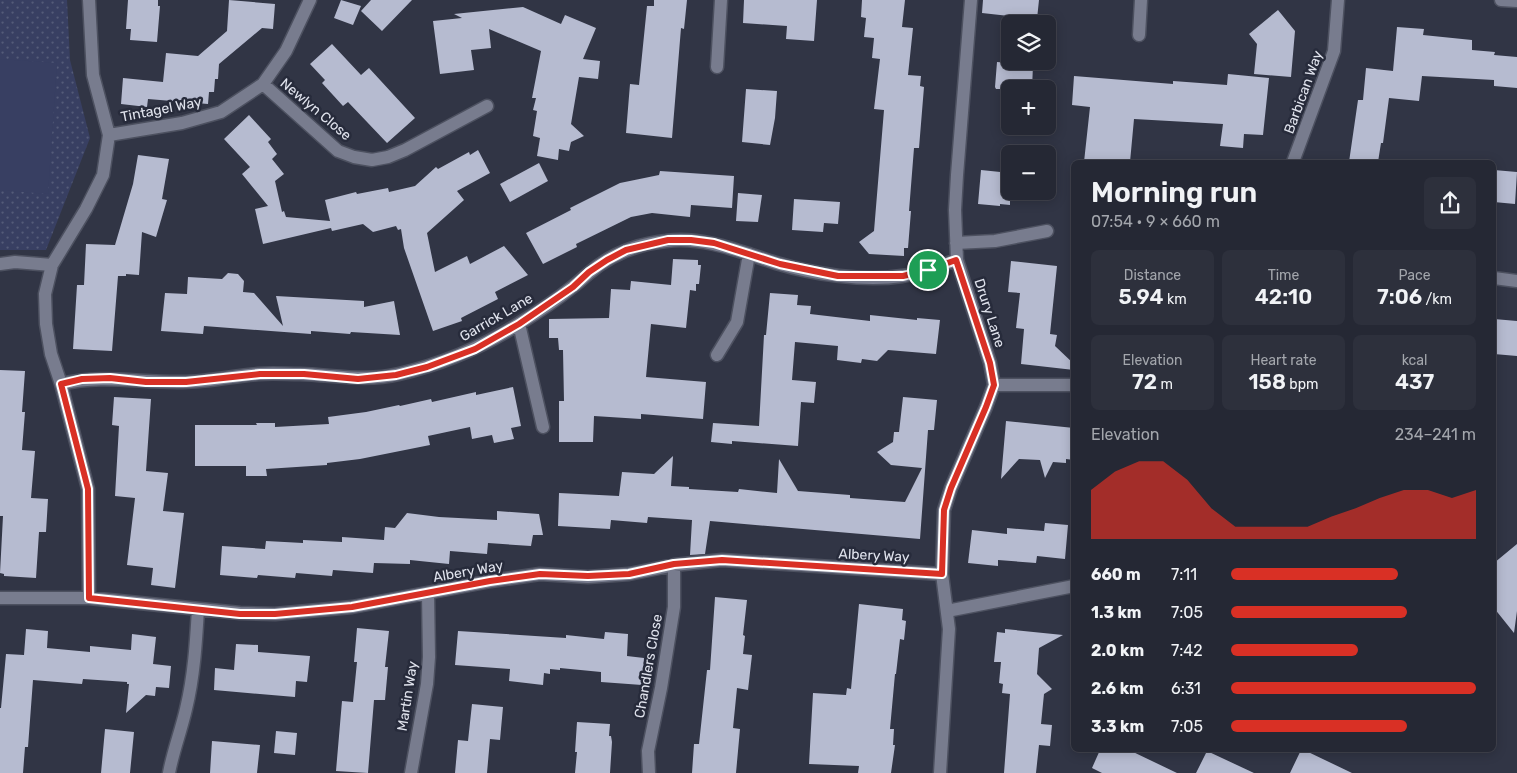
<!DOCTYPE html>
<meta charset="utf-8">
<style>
:root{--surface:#252834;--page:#2d303c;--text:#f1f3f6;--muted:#a3a6ac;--line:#42444f;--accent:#d93025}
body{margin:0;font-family:Rubik,sans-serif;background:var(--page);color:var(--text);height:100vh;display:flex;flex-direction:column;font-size:19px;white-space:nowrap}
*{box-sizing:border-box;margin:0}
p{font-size:16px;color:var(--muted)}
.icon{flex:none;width:28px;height:28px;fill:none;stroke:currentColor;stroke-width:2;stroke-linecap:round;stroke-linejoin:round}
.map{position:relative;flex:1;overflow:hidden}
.sheet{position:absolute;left:1071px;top:160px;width:425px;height:592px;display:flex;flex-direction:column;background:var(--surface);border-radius:8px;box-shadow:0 2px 12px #0003,0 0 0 1px var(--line)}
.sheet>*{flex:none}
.tools{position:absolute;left:1001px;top:15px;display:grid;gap:10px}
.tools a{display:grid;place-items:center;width:55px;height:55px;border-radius:8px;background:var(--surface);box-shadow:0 2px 12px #0003,0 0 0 1px var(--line);font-size:25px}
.pin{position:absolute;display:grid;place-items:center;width:42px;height:42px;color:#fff;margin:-21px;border:2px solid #fff;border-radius:50%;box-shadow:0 1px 5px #0007}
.round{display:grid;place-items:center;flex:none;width:52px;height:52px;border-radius:8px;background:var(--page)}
.summary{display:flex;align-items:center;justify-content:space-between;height:85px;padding:0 20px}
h1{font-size:28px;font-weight:600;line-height:38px}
.figures{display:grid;grid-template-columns:repeat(3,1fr);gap:8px;height:85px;padding:5px 20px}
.figures div{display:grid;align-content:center;border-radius:8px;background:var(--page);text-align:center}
.figures b{font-size:21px;font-weight:600}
.figures small{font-size:14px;font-weight:400}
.figures p{font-size:14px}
.chart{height:140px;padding:10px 20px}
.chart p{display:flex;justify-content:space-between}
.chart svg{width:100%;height:90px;margin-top:5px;fill:var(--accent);opacity:.7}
ul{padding:0 20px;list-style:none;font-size:16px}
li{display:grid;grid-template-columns:80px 60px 1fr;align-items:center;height:38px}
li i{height:12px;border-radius:6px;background:var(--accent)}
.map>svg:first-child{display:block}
.green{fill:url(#green-dots)}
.pitch{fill:#383f62}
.building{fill:#b6bbd0}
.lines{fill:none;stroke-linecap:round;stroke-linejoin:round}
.minor-casing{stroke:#4d5160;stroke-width:15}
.minor{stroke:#787c8e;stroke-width:12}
.route-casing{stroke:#fff;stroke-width:10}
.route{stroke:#d93025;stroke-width:6}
.labels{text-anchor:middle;stroke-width:5;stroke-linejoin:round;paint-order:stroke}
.street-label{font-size:14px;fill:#e0e3ed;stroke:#272b3b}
</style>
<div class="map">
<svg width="1517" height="773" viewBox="0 0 1517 773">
<defs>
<pattern id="green-dots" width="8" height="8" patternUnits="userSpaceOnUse" patternTransform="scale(1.25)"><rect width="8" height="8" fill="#383f62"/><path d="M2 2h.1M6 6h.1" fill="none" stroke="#545b79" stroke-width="1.8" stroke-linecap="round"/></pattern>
</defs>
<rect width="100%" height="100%" fill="#313545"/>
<path class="green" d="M 0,0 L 67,0 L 70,60 L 90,138 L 46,250 L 0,250 Z"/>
<path class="pitch" d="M 0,59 L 57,63 L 48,194 L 0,190 Z"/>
<path class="building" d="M 128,0 L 158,0 L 158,6 L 160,6 L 157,42 L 130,40 L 131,29 L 126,29 Z
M 229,0 L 275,4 L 273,29 L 262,28 L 219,64 L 218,79 L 215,79 L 214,92 L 209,92 L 208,104 L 148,99 L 147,107 L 121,104 L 123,78 L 163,82 L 166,53 L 198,56 L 227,31 Z
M 341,0 L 361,6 L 353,25 L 334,18 Z
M 371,0 L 412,0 L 382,31 L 361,11 Z
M 654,0 L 687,0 L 684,29 L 681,28 L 672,138 L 626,133 L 630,84 L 639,85 L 647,6 L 654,6 Z
M 744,0 L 817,0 L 814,41 L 786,39 L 787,26 L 743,23 Z
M 862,0 L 905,0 L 902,27 L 913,28 L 908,75 L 921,76 L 920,86 L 924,87 L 919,148 L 914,148 L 909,211 L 911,211 L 908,248 L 904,248 L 904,256 L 869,254 L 859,242 L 874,231 L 884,110 L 874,109 L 880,59 L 872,58 L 874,38 L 864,37 L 866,18 L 861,17 Z
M 983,0 L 1039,0 L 1037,19 L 982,13 Z
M 523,7 L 561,24 L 565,15 L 596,28 L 583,59 L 600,61 L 598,79 L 579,77 L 571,124 L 584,136 L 571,142 L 569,151 L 559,149 L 558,160 L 537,156 L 540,138 L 533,136 L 537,111 L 533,110 L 536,98 L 532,98 L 541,51 L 489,29 L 491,48 L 471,50 L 474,70 L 440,74 L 433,21 L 462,18 L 454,14 Z
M 1278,10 L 1295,31 L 1291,77 L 1254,74 L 1257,44 L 1249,34 Z
M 1397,27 L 1424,29 L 1423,35 L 1472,40 L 1472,50 L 1495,52 L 1494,55 L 1517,57 L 1517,88 L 1494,86 L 1494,80 L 1422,76 L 1419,101 L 1389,98 L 1383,143 L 1381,143 L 1378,162 L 1349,162 L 1358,100 L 1363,100 L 1366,68 L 1393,71 Z
M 332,44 L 361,75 L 369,68 L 415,118 L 387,143 L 348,102 L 343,106 L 322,83 L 325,80 L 310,64 Z
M 997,62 L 1033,65 L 1032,89 L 996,89 L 995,87 Z
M 1228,74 L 1269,78 L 1263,135 L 1244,134 L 1243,148 L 1220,146 L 1223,124 L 1134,119 L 1130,162 L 1084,162 L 1090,107 L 1072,105 L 1074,76 L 1173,84 L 1173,81 L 1227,85 Z
M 746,89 L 777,91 L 775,118 L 770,145 L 742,142 Z
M 249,115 L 271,139 L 268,142 L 277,154 L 272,159 L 284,174 L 275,181 L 282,212 L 284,211 L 286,217 L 330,221 L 325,200 L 356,192 L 357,194 L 388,188 L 389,192 L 415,186 L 436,167 L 438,169 L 469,152 L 470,155 L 478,150 L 490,173 L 457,191 L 464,200 L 427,233 L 435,272 L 467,256 L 470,264 L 504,246 L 528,275 L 495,292 L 498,299 L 461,318 L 462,321 L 433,331 L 404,248 L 401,229 L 398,230 L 396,226 L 373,232 L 363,224 L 332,231 L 331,228 L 263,244 L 255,209 L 268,206 L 242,174 L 250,167 L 224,139 Z
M 138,155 L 169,159 L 162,199 L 167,200 L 156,237 L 142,232 L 139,275 L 126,274 L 126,276 L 118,276 L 112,351 L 73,349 L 77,285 L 84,285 L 86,244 L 115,245 L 133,184 Z
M 539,163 L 548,181 L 510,202 L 500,184 Z
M 981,170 L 1010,173 L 1010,205 L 1000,204 L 1000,206 L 978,204 Z
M 1494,170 L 1517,172 L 1515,204 L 1494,202 Z
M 660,171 L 734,176 L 732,208 L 691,205 L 690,217 L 652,213 L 631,217 L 576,244 L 577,247 L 543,264 L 526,233 L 571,210 L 570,208 L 620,183 L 659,175 Z
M 738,193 L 762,195 L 758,222 L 736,221 Z
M 794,199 L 840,202 L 838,224 L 824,223 L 823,232 L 792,230 Z
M 673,259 L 698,260 L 698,265 L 701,265 L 699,284 L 696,284 L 696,291 L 690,290 L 686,328 L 651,324 L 646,377 L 706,382 L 703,419 L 641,414 L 641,419 L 594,416 L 593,442 L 559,442 L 559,401 L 564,401 L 563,350 L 559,350 L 558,338 L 549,338 L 549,319 L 609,318 L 611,289 L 630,290 L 631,281 L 671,285 Z
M 1011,261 L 1057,266 L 1050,334 L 1057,335 L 1055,346 L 1074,364 L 1074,370 L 1021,364 L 1024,329 L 1016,328 L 1020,293 L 1008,292 Z
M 228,273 L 238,274 L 244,281 L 243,292 L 254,293 L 283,326 L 276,296 L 364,301 L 364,307 L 394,301 L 400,335 L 351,332 L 350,334 L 311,331 L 311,334 L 204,326 L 203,334 L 161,331 L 165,293 L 187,294 L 188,277 L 222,279 Z
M 770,293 L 798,295 L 797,305 L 811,306 L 810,314 L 870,321 L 870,315 L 917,320 L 917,318 L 940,320 L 936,354 L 888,350 L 877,361 L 862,359 L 861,363 L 837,360 L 838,346 L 795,342 L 792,380 L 816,382 L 814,403 L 801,402 L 798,446 L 732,441 L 732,444 L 711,442 L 713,423 L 759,426 L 764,335 L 766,335 Z
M 1494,319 L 1517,321 L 1517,356 L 1494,354 Z
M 0,370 L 25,371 L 22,412 L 25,412 L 22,450 L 35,451 L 31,498 L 48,499 L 46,532 L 39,532 L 36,578 L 4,576 L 4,574 L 0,573 L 3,516 L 0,516 Z
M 513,387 L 521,426 L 511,428 L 514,439 L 494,443 L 492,435 L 472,439 L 470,427 L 428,436 L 430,445 L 360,459 L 327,463 L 327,465 L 266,469 L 267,476 L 246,476 L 246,466 L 195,466 L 195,425 L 257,425 L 256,423 L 275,423 L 275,427 L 329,424 L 328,417 L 366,412 L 399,405 L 400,406 L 431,399 L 432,402 L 476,392 L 476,395 Z
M 114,397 L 151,399 L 146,471 L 168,473 L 163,511 L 184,513 L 175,588 L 151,585 L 153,568 L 127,565 L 135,498 L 115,496 L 119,426 L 112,425 Z
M 903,397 L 937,400 L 934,430 L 928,430 L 920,539 L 710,521 L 705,554 L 690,555 L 692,520 L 648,517 L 647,523 L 611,520 L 610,529 L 558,526 L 559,493 L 619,496 L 622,472 L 654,474 L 673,456 L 671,486 L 689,487 L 689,489 L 738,492 L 739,489 L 777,493 L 779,459 L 798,491 L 850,495 L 850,498 L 905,502 L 922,468 L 891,465 L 877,452 L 893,442 L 894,432 L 899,432 Z
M 1006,421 L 1074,428 L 1074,460 L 1066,459 L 1066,463 L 1053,462 L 1045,478 L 1040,460 L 1019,459 L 1001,479 Z
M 497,511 L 539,514 L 543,535 L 533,535 L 531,546 L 488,543 L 487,554 L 450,551 L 449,564 L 410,560 L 410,564 L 374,563 L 373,573 L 333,570 L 332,576 L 296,573 L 295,578 L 258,575 L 257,578 L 220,575 L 222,546 L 265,549 L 266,541 L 303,543 L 303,540 L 342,542 L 342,537 L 384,540 L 385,527 L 395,528 L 407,513 L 439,517 L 497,520 Z
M 1045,523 L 1068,525 L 1065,559 L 1037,556 L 1036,563 L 998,560 L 998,566 L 968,563 L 972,530 L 1007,534 L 1007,528 L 1044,531 Z
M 1517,544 L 1517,611 L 1514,633 L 1494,608 L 1494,563 Z
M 715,597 L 747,600 L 743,635 L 745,636 L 743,654 L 752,655 L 748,690 L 737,688 L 733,728 L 740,729 L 736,773 L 692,773 L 694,744 L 699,744 L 707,670 L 710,670 Z
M 859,604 L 903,609 L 902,620 L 906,621 L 904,640 L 900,639 L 896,674 L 895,674 L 890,729 L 894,729 L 893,745 L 895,745 L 891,773 L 858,773 L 859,766 L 809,764 L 813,693 L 846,695 L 847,688 L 851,689 Z
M 357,628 L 389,631 L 385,667 L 388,667 L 385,700 L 374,700 L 368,773 L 336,771 L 342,701 L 353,702 L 357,662 L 354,662 Z
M 26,629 L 48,631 L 47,648 L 90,652 L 90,646 L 131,650 L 132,634 L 156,637 L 153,664 L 171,666 L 169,688 L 156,687 L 155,696 L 146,695 L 126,713 L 129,684 L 127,684 L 127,682 L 83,679 L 82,684 L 33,680 L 28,747 L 25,747 L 23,773 L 0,773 L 0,708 L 1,708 L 6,654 L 24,655 Z
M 1005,629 L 1063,635 L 1039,648 L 1037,674 L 1052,689 L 1044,694 L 1041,724 L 1052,725 L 1050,746 L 1039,745 L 1036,773 L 1004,773 L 1010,694 L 1002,693 L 1003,684 L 999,683 L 1001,662 L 994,662 L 997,632 L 1005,633 Z
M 458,631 L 566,638 L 566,635 L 604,639 L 605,632 L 628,634 L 627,656 L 644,658 L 642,685 L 601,682 L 601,672 L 560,668 L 560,670 L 550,669 L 550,674 L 544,673 L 543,685 L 509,681 L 510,669 L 455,665 Z
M 236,644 L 258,645 L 258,652 L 310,656 L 307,682 L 296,681 L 295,697 L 214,690 L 215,668 L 234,670 Z
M 472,704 L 503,707 L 500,740 L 490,739 L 487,773 L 455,773 L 458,740 L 468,741 Z
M 577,722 L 610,724 L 609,736 L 611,736 L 612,742 L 610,773 L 575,773 L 577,752 L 575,752 Z
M 105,729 L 134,732 L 130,773 L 101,773 Z
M 276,731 L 297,733 L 295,755 L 274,753 Z
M 212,741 L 260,745 L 257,773 L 210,773 Z
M 1100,750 L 1129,750 L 1177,773 L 1102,773 L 1092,768 Z
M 1301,750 L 1304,750 L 1352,773 L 1290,773 Z
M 1207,751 L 1254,773 L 1196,773 Z"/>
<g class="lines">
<defs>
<path id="minor" d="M 1501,0 L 1517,1
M 1139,35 L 1141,0
M 717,67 L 721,0
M 263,84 L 338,151 L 354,157 L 372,160 L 388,157 L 405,150 L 487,106
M 109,135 L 182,123 L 221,112 L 263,84 L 286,51 L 310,0
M 1293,162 L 1334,51 L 1338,0
M 956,243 L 995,241 L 1047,231
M 0,264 L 15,262 L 52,265
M 1494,278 L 1517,281
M 519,324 L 543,427
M 717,355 L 737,322 L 749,254
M 61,384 C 103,374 140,383 183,382 C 208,382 233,376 258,374 C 272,373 286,374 300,374 C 334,375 366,382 399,374 C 442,364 483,347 520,323 C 538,312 555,301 571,288 C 577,284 583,278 589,273 C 611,254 638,244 666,241 C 704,236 741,252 776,263 C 813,274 864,282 902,276 C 921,274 939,266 957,260
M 994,385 L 1074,385
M 0,598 L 89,598 L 240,613 L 275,614 L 352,607 L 491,581 L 540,574 L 588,577 L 629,574 L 674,565 L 722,560 L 942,574
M 89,598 L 88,489 L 61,384 L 51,354 L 46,324 L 45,294 L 52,265 L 86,209 L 103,175 L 109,135 L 93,75 L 89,0
M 947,611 L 1074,586
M 169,773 C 173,751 181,731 186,709 C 194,676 196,643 198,609
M 411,773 L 427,684 L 429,657 L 428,594
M 649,773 L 648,751 L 661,688 L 674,607 L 674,565
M 940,773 L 949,629 L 942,574 L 944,510 L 951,488 L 986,407 L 994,385 L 990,363 L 957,260 L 955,210 L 957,175 L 971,0"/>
</defs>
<use href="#minor" class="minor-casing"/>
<use href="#minor" class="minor"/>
</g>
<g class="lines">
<defs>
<path id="route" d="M 668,240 L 691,240 L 714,243 L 780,264 L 838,276 L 903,276 L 928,270 L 956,260 L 990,363 L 994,385 L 986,407 L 951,488 L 944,510 L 942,574 L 722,560 L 674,564 L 629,574 L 588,576 L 540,574 L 490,581 L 352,607 L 275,614 L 240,614 L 89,598 L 88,489 L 61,384 L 82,379 L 110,378 L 146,382 L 186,382 L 260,374 L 304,374 L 358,379 L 396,375 L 427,367 L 475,349 L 519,324 L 573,287 L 589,272 L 607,260 L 626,250 Z"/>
</defs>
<use href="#route" class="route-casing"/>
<use href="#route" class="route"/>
</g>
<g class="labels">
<g class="street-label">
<text transform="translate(1303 92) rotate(-70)" y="5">Barbican Way</text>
<text transform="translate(161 109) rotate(-11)" y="5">Tintagel Way</text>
<text transform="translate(316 109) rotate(40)" y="5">Newlyn Close</text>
<text transform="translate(990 313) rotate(72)" y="5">Drury Lane</text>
<text transform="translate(496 317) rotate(-30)" y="5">Garrick Lane</text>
<text transform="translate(874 555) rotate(3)" y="5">Albery Way</text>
<text transform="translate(468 571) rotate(-10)" y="5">Albery Way</text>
<text transform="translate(648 666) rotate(-80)" y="5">Chandlers Close</text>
<text transform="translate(407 696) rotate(-81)" y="5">Martin Way</text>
</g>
</g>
</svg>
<div class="tools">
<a><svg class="icon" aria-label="layers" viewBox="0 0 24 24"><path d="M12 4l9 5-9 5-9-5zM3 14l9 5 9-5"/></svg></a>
<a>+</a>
<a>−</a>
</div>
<div class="pin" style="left:928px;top:270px;background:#1e9e55"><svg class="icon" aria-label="arrive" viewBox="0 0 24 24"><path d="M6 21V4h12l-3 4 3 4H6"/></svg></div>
<section class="sheet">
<div class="summary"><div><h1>Morning run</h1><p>07:54 · 9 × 660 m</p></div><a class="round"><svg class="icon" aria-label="share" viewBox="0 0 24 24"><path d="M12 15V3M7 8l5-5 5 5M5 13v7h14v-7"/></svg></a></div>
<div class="figures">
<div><p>Distance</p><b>5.94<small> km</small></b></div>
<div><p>Time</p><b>42:10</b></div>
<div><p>Pace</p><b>7:06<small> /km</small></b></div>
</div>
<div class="figures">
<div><p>Elevation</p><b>72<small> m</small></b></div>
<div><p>Heart rate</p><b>158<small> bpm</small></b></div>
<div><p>kcal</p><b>437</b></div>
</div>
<div class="chart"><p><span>Elevation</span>234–241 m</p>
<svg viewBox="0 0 160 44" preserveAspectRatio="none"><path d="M0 44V20L10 11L20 6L30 6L40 15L50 29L60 38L70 38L80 38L90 38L100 33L110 29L120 24L130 20L140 20L150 24L160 20V44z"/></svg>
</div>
<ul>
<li><b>660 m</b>7:11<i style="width:68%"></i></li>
<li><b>1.3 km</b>7:05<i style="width:72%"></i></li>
<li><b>2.0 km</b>7:42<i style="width:52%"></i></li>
<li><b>2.6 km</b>6:31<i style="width:100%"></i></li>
<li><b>3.3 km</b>7:05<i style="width:72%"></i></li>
</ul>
</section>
</div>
